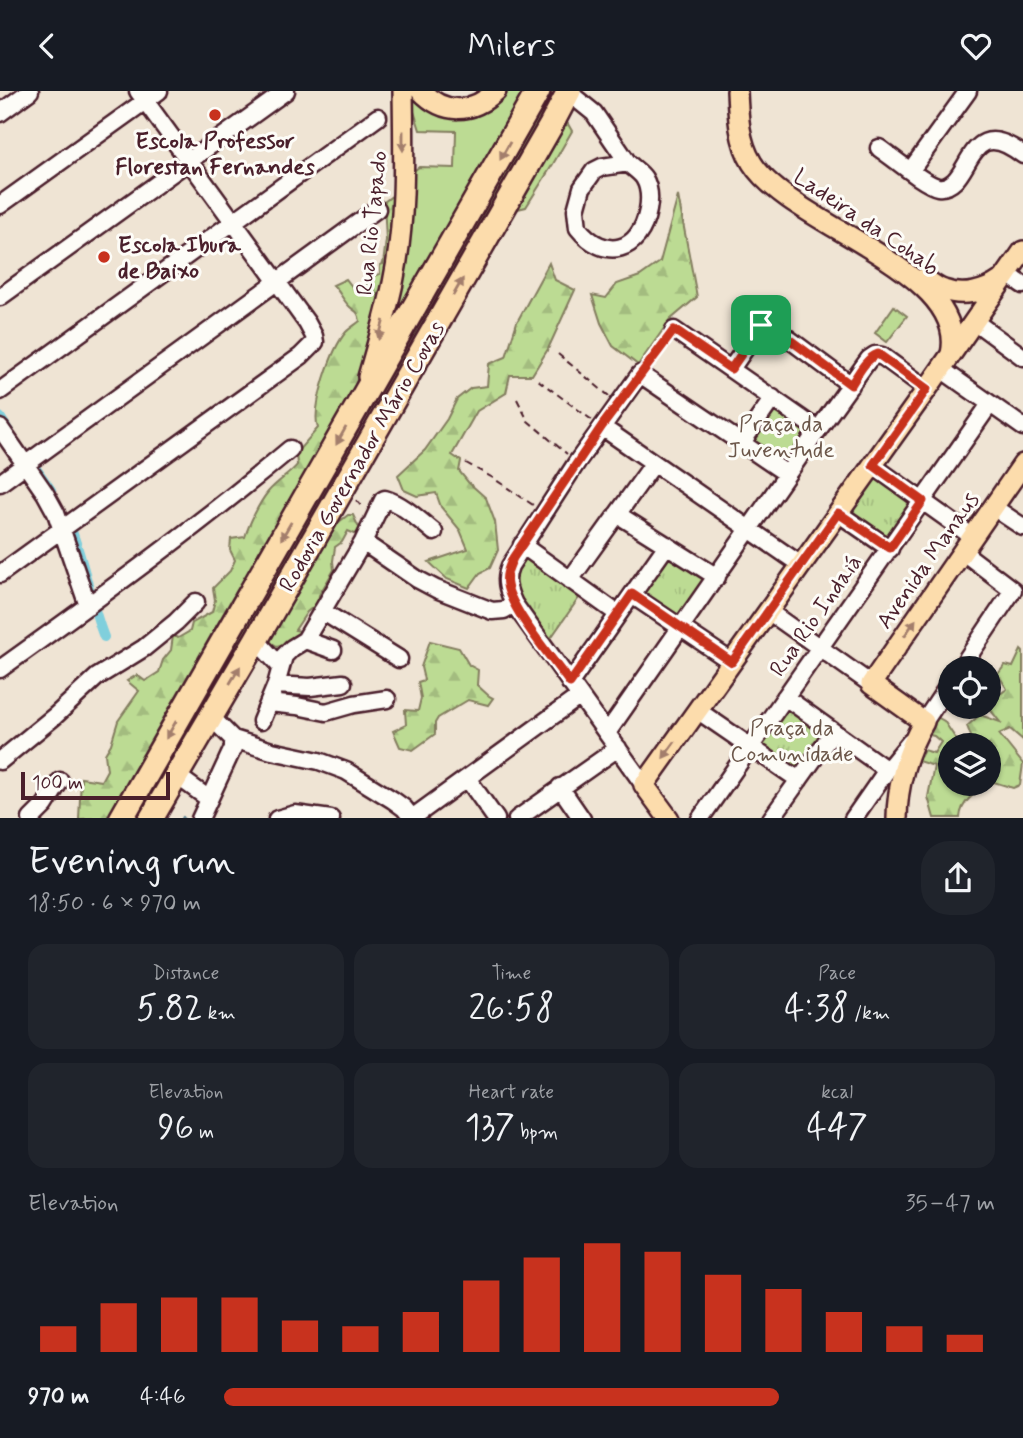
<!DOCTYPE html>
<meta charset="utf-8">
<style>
:root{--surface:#171b24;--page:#20242c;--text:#f1f3f6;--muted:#9ea1a6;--accent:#c8321e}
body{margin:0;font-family:Mynerve,sans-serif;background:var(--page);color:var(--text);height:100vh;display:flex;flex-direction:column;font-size:26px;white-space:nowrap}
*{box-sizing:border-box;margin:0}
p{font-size:23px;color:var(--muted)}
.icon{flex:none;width:38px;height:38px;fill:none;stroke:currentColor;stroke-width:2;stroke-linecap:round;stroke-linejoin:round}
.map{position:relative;height:727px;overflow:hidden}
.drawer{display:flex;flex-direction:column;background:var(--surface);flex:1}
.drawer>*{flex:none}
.buttons{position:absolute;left:938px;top:565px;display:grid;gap:14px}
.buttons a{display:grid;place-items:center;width:63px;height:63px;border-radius:50%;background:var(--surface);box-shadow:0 2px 5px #0004;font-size:35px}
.scale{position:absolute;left:21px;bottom:18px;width:149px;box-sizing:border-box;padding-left:7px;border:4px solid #4a1f2b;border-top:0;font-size:19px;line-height:24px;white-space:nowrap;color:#4a1f2b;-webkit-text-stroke:5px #fdfcf7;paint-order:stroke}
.pin{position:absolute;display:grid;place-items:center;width:60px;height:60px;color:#fff;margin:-30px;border-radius:14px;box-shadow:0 4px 10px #0006}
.round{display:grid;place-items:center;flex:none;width:74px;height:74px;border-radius:28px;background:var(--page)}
.head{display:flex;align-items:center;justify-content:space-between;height:119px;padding:0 28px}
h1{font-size:38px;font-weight:600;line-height:52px}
.metrics{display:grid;grid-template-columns:repeat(3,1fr);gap:10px;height:119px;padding:7px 28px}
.metrics div{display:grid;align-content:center;border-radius:18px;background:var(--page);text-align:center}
.metrics b{font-size:35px;font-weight:600}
.metrics small{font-size:19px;font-weight:400}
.metrics p{font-size:19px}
.chart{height:196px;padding:14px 28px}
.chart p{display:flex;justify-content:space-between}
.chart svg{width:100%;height:126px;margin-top:7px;stroke:var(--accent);stroke-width:6}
ul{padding:0 28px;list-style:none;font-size:23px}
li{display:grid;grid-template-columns:112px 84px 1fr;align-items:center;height:52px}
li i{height:18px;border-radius:9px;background:var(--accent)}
header{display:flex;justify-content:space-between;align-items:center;height:91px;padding:0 28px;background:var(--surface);font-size:32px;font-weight:600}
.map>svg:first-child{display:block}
.grass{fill:#bcdb93;stroke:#837d5f;stroke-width:2}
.forest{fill:url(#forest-firs);stroke:#837d5f;stroke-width:2}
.park{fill:url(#park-tufts);stroke:#837d5f;stroke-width:2}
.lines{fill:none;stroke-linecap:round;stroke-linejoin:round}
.stream{stroke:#6a8995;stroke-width:2.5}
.canal{stroke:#80cfdc;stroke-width:10}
.minor-casing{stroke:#4a1f2b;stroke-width:21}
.major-casing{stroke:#4a1f2b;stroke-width:24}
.highway-casing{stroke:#4a1f2b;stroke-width:28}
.path{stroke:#4a1f2b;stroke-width:2;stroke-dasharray:7 5;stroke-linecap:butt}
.minor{stroke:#fdfcf7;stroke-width:16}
.major{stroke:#fcdcac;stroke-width:19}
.highway{stroke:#fcdcac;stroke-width:23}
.oneway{fill:#a37e6c}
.route-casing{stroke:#fff;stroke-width:14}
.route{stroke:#c8321e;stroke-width:9}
.poi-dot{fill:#c8321e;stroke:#fdfcf7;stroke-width:2.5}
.labels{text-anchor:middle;stroke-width:6;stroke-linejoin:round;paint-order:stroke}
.poi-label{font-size:23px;font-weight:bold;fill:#4a1f2b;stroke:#fdfcf7}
.street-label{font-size:23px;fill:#4a1f2b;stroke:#fdfcf7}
.park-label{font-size:23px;fill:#6c574a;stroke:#fdfcf7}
</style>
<header><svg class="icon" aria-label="back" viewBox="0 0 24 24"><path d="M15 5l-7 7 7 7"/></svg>Milers<svg class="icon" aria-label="heart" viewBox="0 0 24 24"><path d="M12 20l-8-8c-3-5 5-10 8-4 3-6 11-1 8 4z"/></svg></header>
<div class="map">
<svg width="1023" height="728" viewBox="0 0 1023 728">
<defs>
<pattern id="forest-firs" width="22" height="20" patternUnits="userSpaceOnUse" patternTransform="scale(1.75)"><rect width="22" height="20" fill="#bcdb93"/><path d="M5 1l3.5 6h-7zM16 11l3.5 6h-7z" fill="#a3bc7f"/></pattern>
<pattern id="park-tufts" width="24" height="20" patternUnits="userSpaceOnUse" patternTransform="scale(1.75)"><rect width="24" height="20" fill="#bcdb93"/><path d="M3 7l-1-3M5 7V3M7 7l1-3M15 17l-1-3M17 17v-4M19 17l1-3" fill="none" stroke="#a3bc7f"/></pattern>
</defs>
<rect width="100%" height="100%" fill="#efe4d4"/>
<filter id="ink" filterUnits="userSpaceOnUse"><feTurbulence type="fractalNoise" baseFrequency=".0143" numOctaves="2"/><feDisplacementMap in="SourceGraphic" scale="14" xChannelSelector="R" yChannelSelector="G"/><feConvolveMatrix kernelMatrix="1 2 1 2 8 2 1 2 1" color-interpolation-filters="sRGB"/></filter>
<g filter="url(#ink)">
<path class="grass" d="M 507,0 L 530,0 L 386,253 C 394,228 401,204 406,179 C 412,147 411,114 411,82 L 419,76 L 455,77 L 456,40 L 420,39 L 412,14 L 410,1 C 448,27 472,45 507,0 Z
M 545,0 L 558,0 L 479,132 L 356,344 L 245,546 L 169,679 L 139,727 L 126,728 Z
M 568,33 L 572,40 L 553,73 L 526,116 L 509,120 L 552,44 Z
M 894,215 L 907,225 L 887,251 L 875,242 Z"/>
<path class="forest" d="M 397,101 L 393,170 L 361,278 L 342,329 L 230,511 L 119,705 L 109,727 L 79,728 L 81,687 L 101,690 L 107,679 L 105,663 L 111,653 L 118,630 L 139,600 L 127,590 L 137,584 L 145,590 L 159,581 L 163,569 L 171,559 L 173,545 L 178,547 L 190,540 L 192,532 L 212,521 L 215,509 L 213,497 L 230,480 L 235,469 L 230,459 L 231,448 L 245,446 C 249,433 259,412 268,401 C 277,390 289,384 297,374 L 296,362 L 318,337 C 311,317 332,257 346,241 C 350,237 355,234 360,230 C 358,219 356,222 349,215 C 343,209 339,200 333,194 L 346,188 L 357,202 L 363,199 L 372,185 L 380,183 L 380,174 L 383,173 L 386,149 L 384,111 Z
M 678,105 L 697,206 L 670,229 L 638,274 L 613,255 L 601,232 L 592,204 L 606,207 L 617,193 L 640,185 L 660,171 Z
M 549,172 L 555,189 L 575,199 L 548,258 L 532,284 L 510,284 L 506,302 L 477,320 L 452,364 L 461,370 L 459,380 L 468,391 L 486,407 L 495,431 L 498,459 L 490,477 L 480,482 L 469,497 L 447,488 L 429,471 L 468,458 L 460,439 L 441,416 L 436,402 L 417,405 L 404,399 L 398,384 L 425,359 L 447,328 L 457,308 L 471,297 L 487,295 L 489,273 L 506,266 L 517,231 Z
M 338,423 L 339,431 L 348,424 L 353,424 L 358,435 L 363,438 L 355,443 L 348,440 L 342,451 L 335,456 L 333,470 L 334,479 L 319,504 L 318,512 L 307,521 L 295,539 L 301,540 L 308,545 L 277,555 L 263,547 Z
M 430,550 L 459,557 L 469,574 L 478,579 L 477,594 L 489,605 L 493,607 L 488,614 L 468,609 L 438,627 L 435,632 L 435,643 L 413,659 L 400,656 L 393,640 L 406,634 L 405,619 L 418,620 L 421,607 L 418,591 L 424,589 L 421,576 Z
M 1021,559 L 1023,561 L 1023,649 L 1010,638 L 999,643 L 1023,673 L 1020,694 L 1013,697 L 994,691 C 979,700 961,708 960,727 L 934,727 L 928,706 L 934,675 L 918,670 L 924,659 L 934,662 L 941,651 L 934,645 L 925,643 L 935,625 L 944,630 L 960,654 L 950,654 L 950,693 L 989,693 L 989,654 L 973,654 L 974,653 L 967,635 L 980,624 L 1000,631 L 988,616 L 989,607 L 997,605 L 1007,598 L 998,583 L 1005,574 L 1013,576 Z"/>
<path class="park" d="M 779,316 L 811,340 L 785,375 L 752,351 L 768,321 Z
M 873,380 L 916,409 L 891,450 L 847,423 Z
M 668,458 L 706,487 L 678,527 L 639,502 Z
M 525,460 L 583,501 L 548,551 L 525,521 L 512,490 Z
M 785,614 L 826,641 L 800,681 L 758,656 Z"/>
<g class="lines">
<path class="stream" d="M 182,728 L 183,726 L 184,728"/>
<path class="canal" d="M 0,326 L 10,342
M 30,369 L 51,399
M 67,428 C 84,466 89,508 104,546"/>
<defs>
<path id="minor" d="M 568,1 L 594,22 L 628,72
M 0,22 L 30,0
M 879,57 C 891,65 925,94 938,96 C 973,100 964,18 1023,64
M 628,72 C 633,77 640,81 644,87 C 650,97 650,108 648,119 C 640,161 605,171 578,137 L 576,119 L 582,97 L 594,80 L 602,76 Z
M 911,79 L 968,0
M 0,114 L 159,0
M 1007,183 L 1023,194
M 0,206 L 286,0
M 974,230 L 1023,266
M 674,239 L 818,339
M 731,278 L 760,236 L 765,233 L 770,234 L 851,294
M 941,278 L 1023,336
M 0,300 L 378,26
M 602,336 L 801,474
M 0,337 L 45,402 L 56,422 L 88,515
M 741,353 L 773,307
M 872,374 L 973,446
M 0,392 L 377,118
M 993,416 L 1023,436
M 838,422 L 890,458
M 617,423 L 717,486
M 363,451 L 417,488 L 436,498 L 492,520 L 504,519 L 514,513
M 522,454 L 618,523
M 0,483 L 301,265 L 315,251 L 314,245 L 307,232 L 138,0
M 570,489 L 654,372
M 632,504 L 732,571
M 322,520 L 399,568
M 768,520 L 871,593
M 256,549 L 280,575
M 305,549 L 333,559
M 0,578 C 99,507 197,436 290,358
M 960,578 L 1013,499 L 963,461
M 570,592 L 667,454
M 276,594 L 310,596 L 343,592
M 785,606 L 887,679
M 269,612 L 297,615 L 326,621 L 354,613 L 387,608
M 697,619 L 799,689
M 210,625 L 233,648 L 272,660 L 319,670 L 346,680 L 393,709 L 404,717 L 413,728
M 261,630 L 276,594 L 284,565 L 292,557 L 305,549 L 363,451 L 383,409 L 385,408 C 403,413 419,429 434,441
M 924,631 L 950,592
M 607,642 L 818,339 L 869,268 L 875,264 L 882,265 L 927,298
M 0,670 L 55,625 L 97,586 L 144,557 L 176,531 L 196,511
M 176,684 L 209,708
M 467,687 L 496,728
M 644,694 L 514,513 C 508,500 504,489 510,475 L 577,371 L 640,283 L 787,383
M 560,696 L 582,728
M 412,727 L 580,605
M 31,728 L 45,714 L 60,690
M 200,728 L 233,657 L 233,648
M 277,728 L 295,723 L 331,728
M 517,728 L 618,657
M 700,728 L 990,313
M 771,728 L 833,641
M 853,728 L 887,679 L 910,651"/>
<path id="major" d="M 421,0 C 444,24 472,23 496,0
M 737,0 C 738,25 739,51 752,72 C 790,134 970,179 951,263
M 924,187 C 930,191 937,197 944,199 C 962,206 985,201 1000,190
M 368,286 C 377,255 386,224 393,192 C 406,130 404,64 403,0
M 669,728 L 644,694 L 927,298 L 1023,160
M 897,728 C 897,695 907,659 924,631 L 871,593 L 1023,373"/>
<path id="highway" d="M 121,728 L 538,0
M 151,728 L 256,549 L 550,36 L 569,0"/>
</defs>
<use href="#minor" class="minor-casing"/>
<use href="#major" class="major-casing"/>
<use href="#highway" class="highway-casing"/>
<path class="path" d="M 558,263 L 609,305
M 649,271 L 665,251
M 538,289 L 592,329
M 517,308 L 528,330 L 567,363
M 466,372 L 493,387 L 533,414
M 356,409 L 364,418"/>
<use href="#minor" class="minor"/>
<use href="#major" class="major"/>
<use href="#highway" class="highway"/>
</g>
<defs><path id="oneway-solid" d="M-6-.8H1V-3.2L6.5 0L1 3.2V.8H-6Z" transform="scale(1.75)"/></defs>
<g class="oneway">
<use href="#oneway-solid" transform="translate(403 50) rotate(90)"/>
<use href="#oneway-solid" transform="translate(505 60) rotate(119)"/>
<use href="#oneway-solid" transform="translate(458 196) rotate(-60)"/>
<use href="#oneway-solid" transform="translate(381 239) rotate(105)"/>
<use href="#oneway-solid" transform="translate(341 345) rotate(119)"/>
<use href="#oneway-solid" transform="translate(286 440) rotate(120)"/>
<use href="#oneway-solid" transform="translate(910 537) rotate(-55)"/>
<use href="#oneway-solid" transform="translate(235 584) rotate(-59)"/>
<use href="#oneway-solid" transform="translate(171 639) rotate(120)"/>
<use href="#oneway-solid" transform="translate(669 659) rotate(126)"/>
</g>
</g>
<g class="lines" filter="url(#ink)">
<defs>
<path id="route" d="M 765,233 L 770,234 L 851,294 C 858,283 866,267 878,263 L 927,298 L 873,374 L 923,410 L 890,457 L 838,422 L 732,571 L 632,503 L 570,592 C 554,570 511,519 507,494 C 505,484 509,476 513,467 L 602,335 L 674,239 L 731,278 L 760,236 Z"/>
</defs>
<use href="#route" class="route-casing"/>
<use href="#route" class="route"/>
</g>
<g class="poi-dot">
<circle cx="215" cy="24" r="7"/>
<circle cx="104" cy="166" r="7"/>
</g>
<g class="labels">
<g class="poi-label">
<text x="215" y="57">Escola Professor<tspan x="215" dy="26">Florestan Fernandes</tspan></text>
<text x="118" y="161" text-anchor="start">Escola Ibura<tspan x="118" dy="26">de Baixo</tspan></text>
</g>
<g class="street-label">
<text transform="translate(867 130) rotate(34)" y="8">Ladeira da Cohab</text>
<text transform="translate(371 132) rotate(-84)" y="8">Rua Rio Tapado</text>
<text transform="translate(361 365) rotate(-60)" y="8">Rodovia Governador Mário Covas</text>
<text transform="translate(927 469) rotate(-55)" y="8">Avenida Manaus</text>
<text transform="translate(815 524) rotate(-55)" y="8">Rua Rio Indaiá</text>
</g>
<g class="park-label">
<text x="781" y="340">Praça da<tspan x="781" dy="26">Juventude</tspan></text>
<text x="792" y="644">Praça da<tspan x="792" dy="26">Comunidade</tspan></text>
</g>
</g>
</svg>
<div class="buttons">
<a><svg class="icon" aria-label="locate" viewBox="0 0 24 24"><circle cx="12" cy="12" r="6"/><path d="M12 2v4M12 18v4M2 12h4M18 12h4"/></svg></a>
<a><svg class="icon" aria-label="layers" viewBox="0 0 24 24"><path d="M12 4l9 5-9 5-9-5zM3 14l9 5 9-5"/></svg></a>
</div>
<div class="scale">100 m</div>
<div class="pin" style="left:761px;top:234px;background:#1e9e55"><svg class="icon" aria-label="arrive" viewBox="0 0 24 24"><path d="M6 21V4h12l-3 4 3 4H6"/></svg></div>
</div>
<section class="drawer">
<div class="head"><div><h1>Evening run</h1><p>18:50 · 6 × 970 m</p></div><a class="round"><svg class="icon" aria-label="share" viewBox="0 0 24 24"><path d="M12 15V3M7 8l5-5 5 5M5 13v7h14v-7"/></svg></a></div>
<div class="metrics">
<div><p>Distance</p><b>5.82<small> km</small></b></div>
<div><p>Time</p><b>26:58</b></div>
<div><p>Pace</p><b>4:38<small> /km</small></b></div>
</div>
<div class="metrics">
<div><p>Elevation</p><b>96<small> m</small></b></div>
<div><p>Heart rate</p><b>137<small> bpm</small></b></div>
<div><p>kcal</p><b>447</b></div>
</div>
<div class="chart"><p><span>Elevation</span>35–47 m</p>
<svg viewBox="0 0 160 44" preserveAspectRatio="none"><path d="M5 44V35M15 44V27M25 44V25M35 44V25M45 44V33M55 44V35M65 44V30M75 44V19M85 44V11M95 44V6M105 44V9M115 44V17M125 44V22M135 44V30M145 44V35M155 44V38"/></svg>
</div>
<ul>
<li><b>970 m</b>4:46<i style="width:72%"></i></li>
</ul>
</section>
